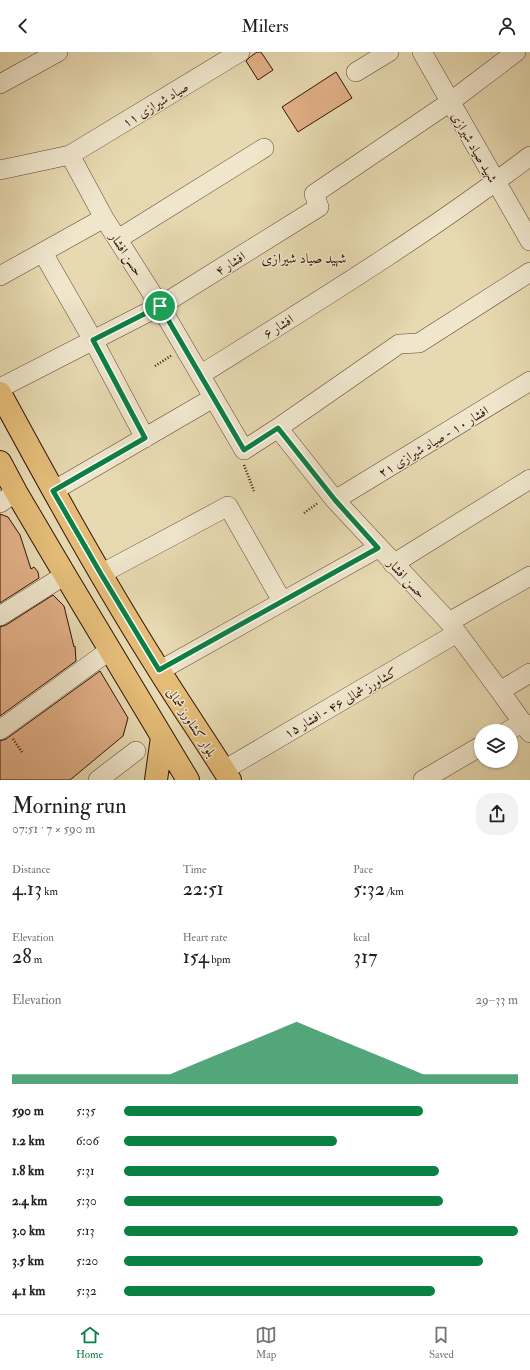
<!DOCTYPE html>
<meta charset="utf-8">
<style>
:root{--surface:#fff;--page:#f2f2f2;--text:#202124;--muted:#757577;--line:#e0e0e0;--accent:#0b8043}
body{margin:0;font-family:"IM FELL Double Pica",Amiri,serif;background:var(--page);color:var(--text);height:100vh;display:flex;flex-direction:column;font-size:15px;white-space:nowrap}
*{box-sizing:border-box;margin:0}
p{font-size:13px;color:var(--muted)}
.icon{flex:none;width:22px;height:22px;fill:none;stroke:currentColor;stroke-width:2;stroke-linecap:round;stroke-linejoin:round}
.map{position:relative;height:728px;overflow:hidden}
.panel{display:flex;flex-direction:column;background:var(--surface);flex:1}
.panel>*{flex:none}
.controls{position:absolute;left:474px;top:672px;display:grid;gap:8px}
.controls a{display:grid;place-items:center;width:44px;height:44px;border-radius:50%;background:var(--surface);box-shadow:0 1px 3px #0004;font-size:20px}
.pin{position:absolute;display:grid;place-items:center;width:34px;height:34px;color:#fff;margin:-17px;border:2px solid #fff;border-radius:50%;box-shadow:0 1px 4px #0007}
.round{display:grid;place-items:center;flex:none;width:42px;height:42px;border-radius:16px;background:var(--page)}
.overview{display:flex;align-items:center;justify-content:space-between;height:68px;padding:0 12px}
h1{font-size:22px;font-weight:600;line-height:30px}
.stats{display:grid;grid-template-columns:repeat(3,1fr);gap:6px;height:68px;padding:4px 12px}
.stats div{display:grid;align-content:center}
.stats b{font-size:20px;font-weight:600}
.stats small{font-size:11px;font-weight:400}
.stats p{font-size:11px}
.chart{height:112px;padding:8px 12px}
.chart p{display:flex;justify-content:space-between}
.chart svg{width:100%;height:72px;margin-top:4px;fill:var(--accent);opacity:.7}
ul{padding:0 12px;list-style:none;font-size:13px}
li{display:grid;grid-template-columns:64px 48px 1fr;align-items:center;height:30px}
li i{height:10px;border-radius:5px;background:var(--accent)}
header{display:flex;justify-content:space-between;align-items:center;height:52px;padding:0 12px;background:var(--surface);font-size:18px;font-weight:600}
.menu{display:flex;justify-content:space-around;align-items:center;height:56px;border-top:1px solid var(--line);background:var(--surface);font-size:11px;color:var(--muted)}
.menu a{display:grid;justify-items:center;gap:2px}
.menu .selected{color:var(--accent)}
.map>svg:first-child{display:block}
.building{fill:#e1af87;stroke:#311205}
.lines{fill:none;stroke-linecap:round;stroke-linejoin:round}
.minor-casing{stroke:#5e4430;stroke-width:20}
.major-casing{stroke:#311205;stroke-width:24}
.path{stroke:#311205;stroke-width:2.5;stroke-dasharray:1 2;stroke-linecap:butt}
.minor{stroke:#efe6cc;stroke-width:19}
.major{stroke:#e4bc78;stroke-width:22}
.route-casing{stroke:#fff;stroke-width:8}
.route{stroke:#0b8043;stroke-width:5}
.labels{text-anchor:middle;stroke-width:3;stroke-linejoin:round;paint-order:stroke}
.street-label{font-size:13px;fill:#311205;stroke:#efe6cc}
.neighbourhood-label{font-size:14px;fill:#311205;stroke:#efe6cc}
</style>
<header><svg class="icon" aria-label="back" viewBox="0 0 24 24"><path d="M15 5l-7 7 7 7"/></svg>Milers<svg class="icon" aria-label="person" viewBox="0 0 24 24"><circle cx="12" cy="8" r="4"/><path d="M4 21q1-7 8-7t8 7"/></svg></header>
<div class="map">
<svg width="530" height="728" viewBox="0 0 530 728">
<rect width="100%" height="100%" fill="#e7d9b1"/>
<filter id="stains"><feTurbulence type="fractalNoise" baseFrequency=".005" numOctaves="4"/><feColorMatrix values="0 0 0 0 .2 0 0 0 0 .09 0 0 0 0 .02 0 0 0 .5 -.17"/></filter>
<radialGradient id="worn" r=".72"><stop offset=".6" stop-color="#630" stop-opacity="0"/><stop offset="1" stop-color="#630" stop-opacity=".3"/></radialGradient>
<path class="building" d="M 257,0 L 261,0 L 273,18 L 258,28 L 246,9 L 250,5 Z
M 336,20 L 352,46 L 298,80 L 282,55 Z
M 0,462 L 8,465 L 20,483 L 31,517 L 34,515 L 38,520 L 39,526 L 0,551 Z
M 53,543 L 64,554 L 74,595 L 75,594 L 76,609 L 0,664 L 0,575 L 6,573 Z
M 100,619 L 128,666 L 123,684 L 70,728 L 0,728 L 0,689 L 6,687 Z"/>
<g class="lines">
<defs>
<path id="minor" d="M 422,0 L 530,189
M 356,20 L 389,0
M 0,32 L 58,0
M 70,103 L 104,166 L 160,254 L 244,398 L 278,376 L 335,448 L 449,570 L 500,639 L 530,681
M 0,118 L 70,103 L 240,0
M 118,187 L 264,96
M 43,201 L 93,288 L 145,386
M 0,224 L 104,166
M 200,323 C 312,253 425,184 530,104
M 0,336 L 160,254 L 319,155 L 314,142 L 450,50 L 516,0
M 278,376 L 399,292 L 419,291 L 530,220
M 53,439 L 213,346
M 335,448 L 530,329
M 0,451 L 16,440
M 393,512 L 530,427
M 101,522 L 228,454 L 282,549
M 0,564 L 65,523
M 449,570 L 530,524
M 159,619 L 378,496
M 500,639 L 530,621
M 0,678 L 110,598
M 508,679 L 523,670
M 224,718 L 457,581
M 98,728 L 136,699
M 423,728 L 481,694"/>
<path id="major" d="M 0,341 C 51,435 102,528 159,618 C 182,655 207,691 230,728
M 0,410 L 16,440 L 65,523 L 188,728
M 156,728 L 162,685"/>
</defs>
<use href="#minor" class="minor-casing"/>
<use href="#major" class="major-casing"/>
<path class="path" d="M 155,314 L 172,303
M 244,413 L 254,439
M 304,461 L 318,451
M 13,687 L 22,700"/>
<use href="#minor" class="minor"/>
<use href="#major" class="major"/>
</g>
<g class="lines">
<defs>
<path id="route" d="M 160,254 L 244,398 L 278,376 L 335,448 L 378,496 L 159,618 L 101,522 L 53,439 L 145,386 L 93,288 Z"/>
</defs>
<use href="#route" class="route-casing"/>
<use href="#route" class="route"/>
</g>
<g class="labels">
<g class="street-label">
<text transform="translate(155 52) rotate(-31)" y="5">صیاد شیرازی ۱۱</text>
<text transform="translate(475 95) rotate(60)" y="5">شهید صیاد شیرازی</text>
<text transform="translate(127 202) rotate(57)" y="5">حسن افشار</text>
<text transform="translate(230 211) rotate(-32)" y="5">افشار ۴</text>
<text transform="translate(278 274) rotate(-32)" y="5">افشار ۶</text>
<text transform="translate(433 389) rotate(-31)" y="5">افشار ۱۰ - صیاد شیرازی ۲۱</text>
<text transform="translate(407 526) rotate(47)" y="5">حسن افشار</text>
<text transform="translate(340 650) rotate(-30)" y="5">کشاورز شمالی ۴۶ - افشار ۱۵</text>
<text transform="translate(192 670) rotate(57)" y="5">بلوار کشاورز شمالی</text>
</g>
<g class="neighbourhood-label">
<text x="304" y="211">شهید صیاد شیرازی</text>
</g>
</g>
<rect width="100%" height="100%" filter="url(#stains)"/>
<rect width="100%" height="100%" fill="url(#worn)"/>
</svg>
<div class="controls">
<a><svg class="icon" aria-label="layers" viewBox="0 0 24 24"><path d="M12 4l9 5-9 5-9-5zM3 14l9 5 9-5"/></svg></a>
</div>
<div class="pin" style="left:160px;top:254px;background:#1e9e55"><svg class="icon" aria-label="arrive" viewBox="0 0 24 24"><path d="M6 21V4h12l-3 4 3 4H6"/></svg></div>
</div>
<section class="panel">
<div class="overview"><div><h1>Morning run</h1><p>07:51 · 7 × 590 m</p></div><a class="round"><svg class="icon" aria-label="share" viewBox="0 0 24 24"><path d="M12 15V3M7 8l5-5 5 5M5 13v7h14v-7"/></svg></a></div>
<div class="stats">
<div><p>Distance</p><b>4.13<small> km</small></b></div>
<div><p>Time</p><b>22:51</b></div>
<div><p>Pace</p><b>5:32<small> /km</small></b></div>
</div>
<div class="stats">
<div><p>Elevation</p><b>28<small> m</small></b></div>
<div><p>Heart rate</p><b>154<small> bpm</small></b></div>
<div><p>kcal</p><b>317</b></div>
</div>
<div class="chart"><p><span>Elevation</span>29–33 m</p>
<svg viewBox="0 0 160 44" preserveAspectRatio="none"><path d="M0 44V38L10 38L20 38L30 38L40 38L50 38L60 30L70 22L80 14L90 6L100 14L110 22L120 30L130 38L140 38L150 38L160 38V44z"/></svg>
</div>
<ul>
<li><b>590 m</b>5:35<i style="width:76%"></i></li>
<li><b>1.2 km</b>6:06<i style="width:54%"></i></li>
<li><b>1.8 km</b>5:31<i style="width:80%"></i></li>
<li><b>2.4 km</b>5:30<i style="width:81%"></i></li>
<li><b>3.0 km</b>5:13<i style="width:100%"></i></li>
<li><b>3.5 km</b>5:20<i style="width:91%"></i></li>
<li><b>4.1 km</b>5:32<i style="width:79%"></i></li>
</ul>
</section>
<nav class="menu">
<a class="selected"><svg class="icon" aria-label="home" viewBox="0 0 24 24"><path d="M3 11l9-7 9 7M6 9v11h12V9"/></svg>Home</a>
<a><svg class="icon" aria-label="map" viewBox="0 0 24 24"><path d="M3 6l6-2 6 2 6-2v14l-6 2-6-2-6 2zM9 4v14M15 6v14"/></svg>Map</a>
<a><svg class="icon" aria-label="saved" viewBox="0 0 24 24"><path d="M7 4h10v16l-5-4-5 4z"/></svg>Saved</a>
</nav>
